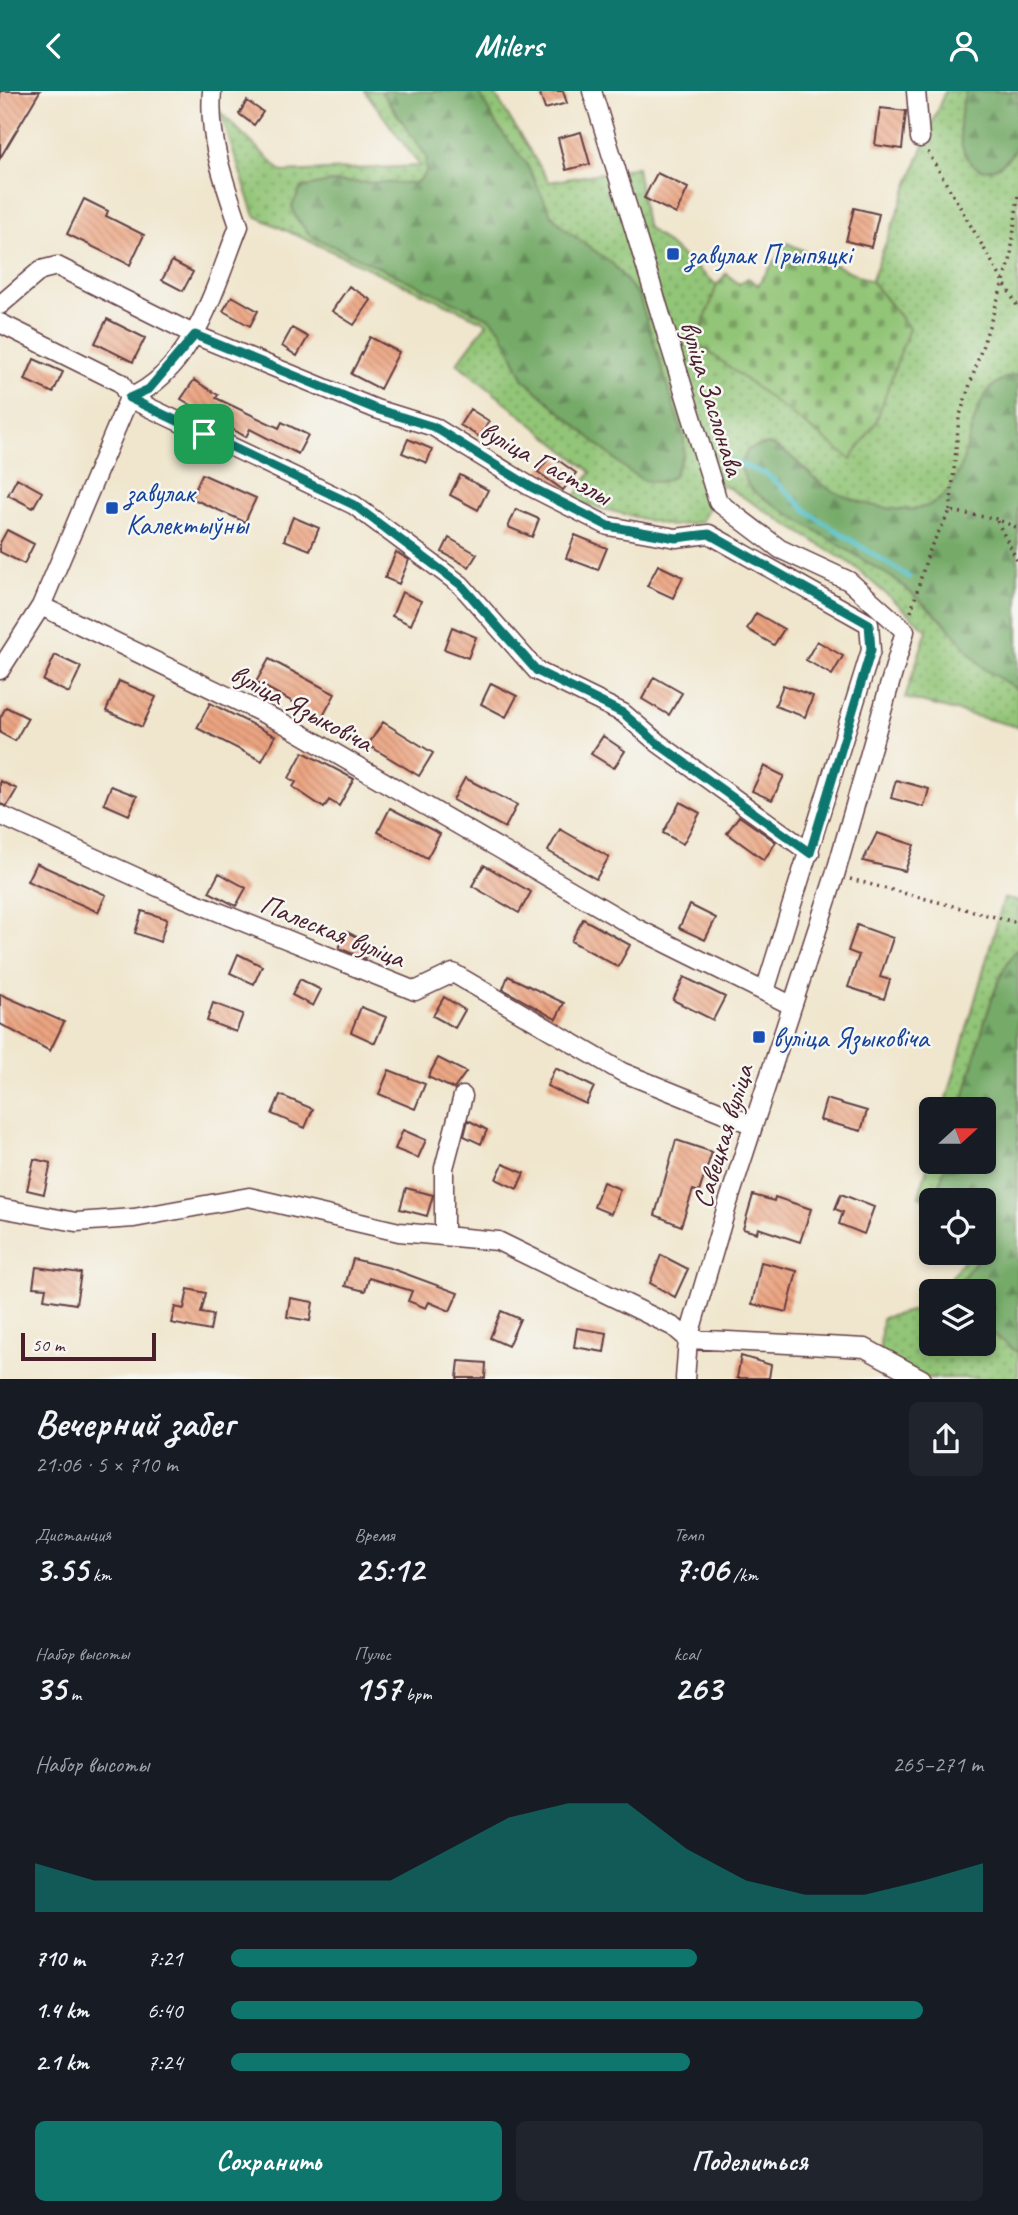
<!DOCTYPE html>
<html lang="ru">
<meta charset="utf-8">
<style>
:root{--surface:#171b24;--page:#20242c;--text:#f1f3f6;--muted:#9ea1a6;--accent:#0f766e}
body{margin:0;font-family:Caveat,sans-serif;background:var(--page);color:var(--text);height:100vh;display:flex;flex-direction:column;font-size:26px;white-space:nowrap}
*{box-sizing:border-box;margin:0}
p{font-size:23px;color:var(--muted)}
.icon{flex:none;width:38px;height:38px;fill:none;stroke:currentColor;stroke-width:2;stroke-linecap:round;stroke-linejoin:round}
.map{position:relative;height:1288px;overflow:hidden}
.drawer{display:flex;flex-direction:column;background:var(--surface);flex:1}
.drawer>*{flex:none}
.needle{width:46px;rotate:69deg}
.tools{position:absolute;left:919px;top:1006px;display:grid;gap:14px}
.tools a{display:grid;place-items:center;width:77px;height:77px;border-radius:10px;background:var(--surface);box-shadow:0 4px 10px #0003;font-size:35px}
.scale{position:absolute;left:21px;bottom:18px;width:135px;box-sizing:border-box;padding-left:7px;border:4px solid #4a1f2b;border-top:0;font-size:19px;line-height:24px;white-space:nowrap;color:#4a1f2b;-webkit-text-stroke:5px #f6f6f2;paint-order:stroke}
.pin{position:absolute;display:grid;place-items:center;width:60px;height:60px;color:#fff;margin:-30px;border-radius:14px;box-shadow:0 4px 10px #0006}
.round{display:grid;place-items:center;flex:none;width:74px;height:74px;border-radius:10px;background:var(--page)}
.head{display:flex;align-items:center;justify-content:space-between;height:119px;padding:0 35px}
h1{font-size:38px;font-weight:800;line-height:52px}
.figures{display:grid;grid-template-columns:repeat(3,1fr);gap:10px;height:119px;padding:7px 35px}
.figures div{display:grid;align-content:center}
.figures b{font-size:35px;font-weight:800}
.figures small{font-size:19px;font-weight:400}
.figures p{font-size:19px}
.chart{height:196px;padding:14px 35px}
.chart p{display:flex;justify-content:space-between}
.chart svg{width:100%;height:126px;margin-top:7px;fill:var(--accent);opacity:.7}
.action{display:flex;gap:14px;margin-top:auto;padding:14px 35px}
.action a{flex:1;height:80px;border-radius:10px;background:var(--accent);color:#fff;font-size:28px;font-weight:800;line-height:80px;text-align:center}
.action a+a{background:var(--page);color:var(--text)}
ul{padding:0 35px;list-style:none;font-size:23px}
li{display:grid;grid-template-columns:112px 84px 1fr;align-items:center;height:52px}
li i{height:18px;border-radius:9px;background:var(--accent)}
header{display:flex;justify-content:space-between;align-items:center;height:91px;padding:0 35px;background:var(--accent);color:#fff;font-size:32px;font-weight:800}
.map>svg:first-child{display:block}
.grass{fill:url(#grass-dots);stroke:#6e7251;stroke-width:2}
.forest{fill:url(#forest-firs);stroke:#60644a;stroke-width:2}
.cemetery{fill:url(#cemetery-stones);stroke:#6e7251;stroke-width:2}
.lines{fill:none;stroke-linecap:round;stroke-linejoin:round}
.stream{stroke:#53c1c9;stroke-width:5}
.building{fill:url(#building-back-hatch)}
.minor-casing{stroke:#633d43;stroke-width:21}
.path{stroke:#633d43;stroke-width:3.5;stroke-dasharray:2 5;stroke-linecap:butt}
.minor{stroke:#fff;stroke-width:18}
.route-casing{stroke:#fff;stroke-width:14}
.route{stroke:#0f766e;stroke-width:9}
.transit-dot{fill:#1a4fb4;stroke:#f6f6f2;stroke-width:2.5}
.labels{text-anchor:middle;stroke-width:5;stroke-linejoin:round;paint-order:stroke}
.transit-label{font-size:28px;fill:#164399;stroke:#f6f6f2;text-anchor:start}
.street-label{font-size:28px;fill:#4a1f2b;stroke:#f6f6f2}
</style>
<header><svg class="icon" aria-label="back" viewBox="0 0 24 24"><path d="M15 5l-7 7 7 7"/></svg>Milers<svg class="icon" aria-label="person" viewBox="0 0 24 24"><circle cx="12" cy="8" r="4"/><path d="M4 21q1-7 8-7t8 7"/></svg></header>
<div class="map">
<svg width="1018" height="1288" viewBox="0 0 1018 1288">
<defs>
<pattern id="grass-dots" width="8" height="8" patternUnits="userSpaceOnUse" patternTransform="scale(1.75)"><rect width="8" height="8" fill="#92c577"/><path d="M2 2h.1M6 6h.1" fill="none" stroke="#799f62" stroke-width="1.8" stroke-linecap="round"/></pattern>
<pattern id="forest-firs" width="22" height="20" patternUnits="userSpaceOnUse" patternTransform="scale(1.75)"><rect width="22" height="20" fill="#75aa68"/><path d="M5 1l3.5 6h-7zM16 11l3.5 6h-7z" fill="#628a56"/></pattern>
<pattern id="cemetery-stones" width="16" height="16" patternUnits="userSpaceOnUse" patternTransform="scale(1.75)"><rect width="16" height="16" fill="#92c577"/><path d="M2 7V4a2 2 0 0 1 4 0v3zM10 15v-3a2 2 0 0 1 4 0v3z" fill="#799f62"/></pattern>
<pattern id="building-back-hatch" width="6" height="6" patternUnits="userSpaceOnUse" patternTransform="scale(1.75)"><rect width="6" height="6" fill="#eca481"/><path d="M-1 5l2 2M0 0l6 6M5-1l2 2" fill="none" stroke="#c1856a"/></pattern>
</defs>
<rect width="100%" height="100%" fill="#f6f6f2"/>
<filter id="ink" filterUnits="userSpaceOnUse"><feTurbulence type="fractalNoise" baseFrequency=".0143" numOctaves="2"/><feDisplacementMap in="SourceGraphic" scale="14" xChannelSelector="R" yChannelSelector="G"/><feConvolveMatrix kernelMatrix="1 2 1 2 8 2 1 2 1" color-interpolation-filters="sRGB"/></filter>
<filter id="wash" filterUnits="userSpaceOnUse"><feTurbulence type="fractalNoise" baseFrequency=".00686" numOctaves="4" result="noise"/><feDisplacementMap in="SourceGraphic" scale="28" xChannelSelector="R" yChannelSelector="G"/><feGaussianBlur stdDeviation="1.57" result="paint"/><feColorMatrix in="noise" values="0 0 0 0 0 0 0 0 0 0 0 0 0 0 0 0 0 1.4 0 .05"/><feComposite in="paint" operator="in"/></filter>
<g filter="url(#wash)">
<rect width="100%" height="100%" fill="#f0e6cd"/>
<path class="grass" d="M 365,0 L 493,0 L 549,91 L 637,76 L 646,135 L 717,194 L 698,249 L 909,237 L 871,190 L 945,0 L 1018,0 L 1018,636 L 905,607 L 927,539 L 854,475 L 722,393 L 701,431 L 671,435 L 572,410 L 591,381 L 457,272 L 487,232 L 255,125 L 220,21 L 282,81 L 420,75 Z
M 1004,807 L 1018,810 L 1018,1287 L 911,1287 L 879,1270 L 882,1227 L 931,1215 L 931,1253 L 984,1253 L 984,1200 L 942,1200 L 968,1162 L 984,1162 L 984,1110 L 931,1111 L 919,1105 L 931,1063 L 931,1071 L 984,1071 L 984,1018 L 944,1018 Z"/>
<path class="forest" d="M 381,0 L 478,0 L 496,33 L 526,72 L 551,123 L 565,138 L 613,173 L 639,205 L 684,347 L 684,363 L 673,386 L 662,391 L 645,390 L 628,380 L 524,289 L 501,239 L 491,228 L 311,145 L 295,126 L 292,115 L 301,97 L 329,91 L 415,92 C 427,85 428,78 426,65 Z
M 966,0 L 1018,0 C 1018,15 1018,40 1017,54 C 1009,73 983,91 968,68 C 955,50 960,20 966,0 Z
M 1018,284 L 1018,599 L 983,577 L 943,530 L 899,491 L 760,405 L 749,396 L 740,376 L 748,358 L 768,353 C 790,360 801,376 819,391 C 839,407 888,422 915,418 C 987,408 951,291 1018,284 Z
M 1018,857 L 1018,1262 L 984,1236 L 984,1200 L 952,1200 L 992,1150 L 984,1126 L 984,1110 L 954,1109 L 937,1104 L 946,1071 L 984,1071 L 984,1018 L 961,1018 C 974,976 990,888 1018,857 Z"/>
<path class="cemetery" d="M 787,152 L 871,190 L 909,237 L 876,331 L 851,368 L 697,252 L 717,194 L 726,183 L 739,193 L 748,187 L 758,194 Z"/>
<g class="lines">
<path class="stream" d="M 731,370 L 768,384 L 812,424 L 909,486"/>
</g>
<g id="blocks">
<path class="building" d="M 0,0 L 40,0 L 0,67 Z
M 539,0 L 563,0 L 567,12 L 545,18 Z
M 247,10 L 263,21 L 254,34 L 239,23 Z
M 880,17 L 906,20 L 902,58 L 875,54 Z
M 581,41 L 590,73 L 566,79 L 558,47 Z
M 657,82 L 688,97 L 676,123 L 644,107 Z
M 84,108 L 108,120 L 106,125 L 144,144 L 130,174 L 67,143 Z
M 854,117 L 879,123 L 871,156 L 846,150 Z
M 172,170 L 193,181 L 183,200 L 162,189 Z
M 349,195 L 371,209 L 354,234 L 332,220 Z
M 232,205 L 258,220 L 250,235 L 223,220 Z
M 107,228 L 145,247 L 133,271 L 95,252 Z
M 292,237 L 308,246 L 297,265 L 282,255 Z
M 370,246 L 399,261 L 380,298 L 351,283 Z
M 34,268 L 63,281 L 53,302 L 25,289 Z
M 194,289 L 218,304 L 216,307 L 279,337 L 282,331 L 308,344 L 298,363 L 250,338 L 246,346 L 181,308 Z
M 470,318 L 489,330 L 480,346 L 460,334 Z
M 408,348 L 432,358 L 427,372 L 402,362 Z
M 551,364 L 576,382 L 563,399 L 538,381 Z
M 202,383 L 256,407 L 245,431 L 191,407 Z
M 460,384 L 488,399 L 478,419 L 450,404 Z
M 17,387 L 42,401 L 33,417 L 8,404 Z
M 516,418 L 539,428 L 532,446 L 508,436 Z
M 293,426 L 319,437 L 310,459 L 284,449 Z
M 7,439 L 34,453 L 24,473 L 0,461 L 0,452 Z
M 575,444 L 607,457 L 598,479 L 566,467 Z
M 449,447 L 477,463 L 469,476 L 442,461 Z
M 396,461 L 409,469 L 399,493 L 385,487 Z
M 658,474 L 683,486 L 673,507 L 647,495 Z
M 402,501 L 421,510 L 411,534 L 392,525 Z
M 756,522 L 784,538 L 774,554 L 747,538 Z
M 452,536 L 476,546 L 468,567 L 444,558 Z
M 817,550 L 843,565 L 832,584 L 806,569 Z
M 55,564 L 81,576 L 69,602 L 43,590 Z
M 269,568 L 335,603 L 322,627 L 256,591 Z
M 654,586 L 682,602 L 669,624 L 642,608 Z
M 119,590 L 156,606 L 142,636 L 106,620 Z
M 491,592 L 517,605 L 506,626 L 481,613 Z
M 783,594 L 813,605 L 805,626 L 775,615 Z
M 210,612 L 275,645 L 262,670 L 197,637 Z
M 6,616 L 28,627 L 15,650 L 0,642 L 0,627 Z
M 383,631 L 433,662 L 419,685 L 368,654 Z
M 603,645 L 625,660 L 614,677 L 591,663 Z
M 303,661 L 354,688 L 339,715 L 329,709 L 324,717 L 293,696 L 296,691 L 289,687 Z
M 764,675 L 784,685 L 772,709 L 752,700 Z
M 465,687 L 517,714 L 505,737 L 453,709 Z
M 896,689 L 929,698 L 924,716 L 891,707 Z
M 0,690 L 17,698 L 7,715 L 0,713 Z
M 111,695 L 137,705 L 129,724 L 104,713 Z
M 680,711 L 700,722 L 683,753 L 663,742 Z
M 390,717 L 440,743 L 427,767 L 378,741 Z
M 739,725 L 776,751 L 764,769 L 727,742 Z
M 560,738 L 609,766 L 596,788 L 548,760 Z
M 877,742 L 914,754 L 905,780 L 863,770 Z
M 36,772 L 106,804 L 98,821 L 27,790 Z
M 484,774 L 531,801 L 519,822 L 472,795 Z
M 219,782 L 246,797 L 236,815 L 209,801 Z
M 690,814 L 716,827 L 705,849 L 679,837 Z
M 142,820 L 167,828 L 160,851 L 135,842 Z
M 583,828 L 630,854 L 618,876 L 571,850 Z
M 857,834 L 893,847 L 880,886 L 890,889 L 884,908 L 848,896 L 859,864 L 848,860 Z
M 347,841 L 372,854 L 365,868 L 339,857 Z
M 238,863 L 262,875 L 254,893 L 230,882 Z
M 508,885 L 564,912 L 556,928 L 503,898 Z
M 684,886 L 725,906 L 713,929 L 673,909 Z
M 300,888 L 321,899 L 313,915 L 292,904 Z
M 0,903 L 64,931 L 50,960 L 0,933 Z
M 444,906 L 465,919 L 455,937 L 433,925 Z
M 213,912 L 243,923 L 236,941 L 207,930 Z
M 361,916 L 386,926 L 375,952 L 351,941 Z
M 438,967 L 466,981 L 454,998 L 428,986 Z
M 555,977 L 594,996 L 586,1013 L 547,995 Z
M 389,979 L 425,993 L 415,1018 L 379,1003 Z
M 280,1004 L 313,1018 L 305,1037 L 272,1023 Z
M 826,1008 L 867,1020 L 861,1040 L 820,1029 Z
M 468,1029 L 487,1039 L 481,1053 L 464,1045 Z
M 403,1039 L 426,1049 L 418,1067 L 395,1058 Z
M 676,1049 L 712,1061 L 699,1101 L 693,1099 L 681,1135 L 655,1124 Z
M 34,1068 L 51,1072 L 44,1103 L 27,1099 Z
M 503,1073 L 524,1082 L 517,1098 L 496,1088 Z
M 603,1091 L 620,1098 L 611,1123 L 594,1116 Z
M 406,1097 L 433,1104 L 427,1125 L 400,1118 Z
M 841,1103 L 874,1116 L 864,1143 L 839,1133 L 843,1121 L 835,1118 Z
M 753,1104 L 774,1110 L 775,1106 L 811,1118 L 800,1151 L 758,1137 L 757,1142 L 743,1138 Z
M 661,1164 L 688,1178 L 675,1206 L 650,1192 Z
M 353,1168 L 390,1177 L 458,1202 L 450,1220 L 429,1211 L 426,1217 L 408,1210 L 412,1200 L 369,1187 L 365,1200 L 345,1195 Z
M 761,1171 L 797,1180 L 787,1221 L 752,1213 Z
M 36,1176 L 81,1182 L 76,1213 L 44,1208 L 46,1197 L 33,1196 Z
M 188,1198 L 206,1202 L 201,1222 L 213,1224 L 210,1240 L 171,1232 L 175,1216 L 184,1218 Z
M 290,1207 L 313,1211 L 310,1230 L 287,1226 Z
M 501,1220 L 520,1228 L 508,1255 L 490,1247 Z
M 577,1237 L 607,1242 L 604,1261 L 574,1256 Z
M 741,1265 L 771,1274 L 769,1287 L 737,1287 Z
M 459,1270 L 486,1272 L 485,1287 L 457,1287 Z"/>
</g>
</g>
<g filter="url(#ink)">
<use href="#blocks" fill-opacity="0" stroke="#633d43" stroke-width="2"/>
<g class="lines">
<defs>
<path id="minor" d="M 592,0 L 718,411 L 780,458 L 849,490 L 905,540 L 835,784 L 727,1115 L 688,1248 L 685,1288
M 916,0 L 920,47
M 0,214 L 41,179 L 57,175 L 195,244 L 376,318 L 434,336 L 531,396 L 608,435 L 676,447 L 709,443 L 869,533 L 871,559 L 765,900
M 0,232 L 121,292 L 129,307 L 354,414 L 461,494 L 537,580 L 623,622 L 658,652 L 810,762
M 129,307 C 194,279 215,195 239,135 C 224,91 208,48 212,0
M 41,515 L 283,632 L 636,837 L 791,914
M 0,579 L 41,515 L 129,307
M 0,724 L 169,801 L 415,900 L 453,882 L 622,981 L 753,1034
M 0,1117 L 76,1131 L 134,1127 L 249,1106 L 399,1141 L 498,1150 L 674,1236 L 688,1248 L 865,1257 L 922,1288
M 444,1144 L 444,1077 L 463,1005"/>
</defs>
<use href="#minor" class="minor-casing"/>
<path class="path" d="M 928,61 L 1018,216
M 950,420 L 959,327 L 1010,171 L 1018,105
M 997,430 L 1018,471
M 911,521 L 929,459 L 950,420 L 996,428 L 1018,437
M 850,788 L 1018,832"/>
<use href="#minor" class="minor"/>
</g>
</g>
<g class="lines" filter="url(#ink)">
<defs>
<path id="route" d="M 195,244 L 376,318 L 434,336 L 531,396 L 608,435 L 676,447 L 709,443 L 869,533 L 871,559 L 810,762 L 657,652 L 623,622 L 537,580 L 461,494 L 354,414 L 129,307 L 149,298 Z"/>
</defs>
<use href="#route" class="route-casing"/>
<use href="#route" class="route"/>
</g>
<g class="transit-dot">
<rect x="666" y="156" width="14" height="14" rx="3.5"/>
<rect x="105" y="410" width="14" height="14" rx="3.5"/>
<rect x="752" y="939" width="14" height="14" rx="3.5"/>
</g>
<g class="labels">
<g class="transit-label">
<text x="687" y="173">завулак Прыпяцкі</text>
<text x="126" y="411">завулак<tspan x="126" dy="32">Калектыўны</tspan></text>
<text x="773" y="956">вуліца Языковіча</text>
</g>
<g class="street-label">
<text transform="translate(713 307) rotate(73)" y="10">вуліца Заслонава</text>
<text transform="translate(546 371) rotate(29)" y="10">вуліца Гастэлы</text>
<text transform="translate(302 616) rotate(28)" y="10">вуліца Языковіча</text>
<text transform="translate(333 839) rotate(22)" y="10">Палеская вуліца</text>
<text transform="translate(722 1045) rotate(-73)" y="10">Савецкая вуліца</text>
</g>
</g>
</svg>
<div class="tools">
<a><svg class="needle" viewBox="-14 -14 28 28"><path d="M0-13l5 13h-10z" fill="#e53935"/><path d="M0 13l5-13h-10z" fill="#9ea1a6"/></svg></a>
<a><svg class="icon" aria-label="locate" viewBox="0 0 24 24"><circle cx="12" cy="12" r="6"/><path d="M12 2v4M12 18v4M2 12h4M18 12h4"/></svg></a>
<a><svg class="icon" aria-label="layers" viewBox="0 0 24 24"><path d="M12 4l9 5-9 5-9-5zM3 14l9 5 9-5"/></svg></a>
</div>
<div class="scale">50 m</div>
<div class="pin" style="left:204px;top:343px;background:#1e9e55"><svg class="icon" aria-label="arrive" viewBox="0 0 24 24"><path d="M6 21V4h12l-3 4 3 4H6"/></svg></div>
</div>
<section class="drawer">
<div class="head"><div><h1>Вечерний забег</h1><p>21:06 · 5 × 710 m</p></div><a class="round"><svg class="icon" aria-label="share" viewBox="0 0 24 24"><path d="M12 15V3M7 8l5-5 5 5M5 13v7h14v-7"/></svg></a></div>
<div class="figures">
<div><p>Дистанция</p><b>3.55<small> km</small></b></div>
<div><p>Время</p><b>25:12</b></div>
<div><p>Темп</p><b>7:06<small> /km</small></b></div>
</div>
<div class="figures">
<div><p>Набор высоты</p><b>35<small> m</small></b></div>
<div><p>Пульс</p><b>157<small> bpm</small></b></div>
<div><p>kcal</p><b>263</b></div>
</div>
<div class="chart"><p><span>Набор высоты</span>265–271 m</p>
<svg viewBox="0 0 160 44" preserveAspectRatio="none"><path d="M0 44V27L10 33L20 33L30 33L40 33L50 33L60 33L70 22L80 11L90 6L100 6L110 22L120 33L130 38L140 38L150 33L160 27V44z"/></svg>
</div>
<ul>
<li><b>710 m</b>7:21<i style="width:62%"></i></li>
<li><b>1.4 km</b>6:40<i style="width:92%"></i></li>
<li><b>2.1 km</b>7:24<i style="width:61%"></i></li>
</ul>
<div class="action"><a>Сохранить</a><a>Поделиться</a></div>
</section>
